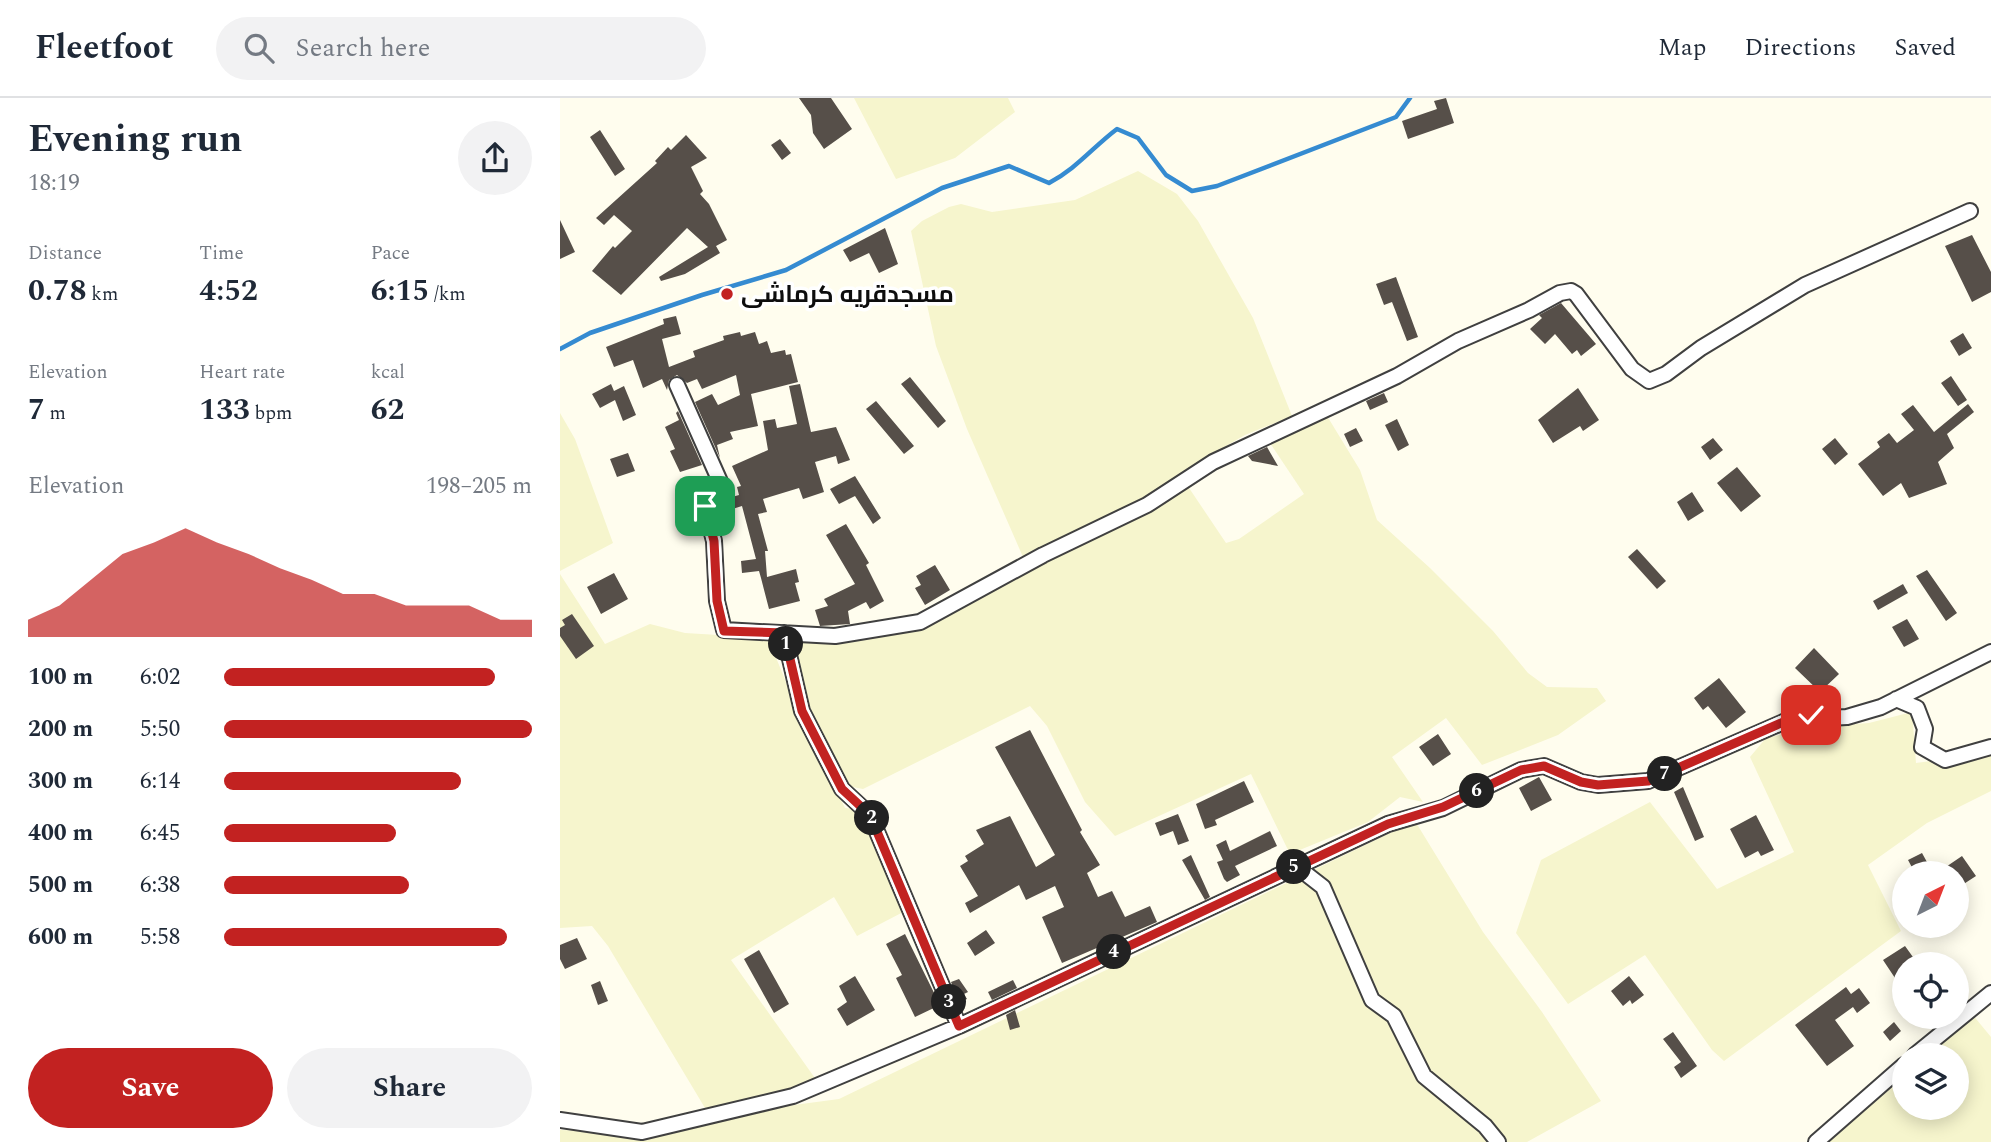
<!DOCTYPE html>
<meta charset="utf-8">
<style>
:root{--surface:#fff;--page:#f2f2f3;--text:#1f2937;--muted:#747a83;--line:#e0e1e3;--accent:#c22221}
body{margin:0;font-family:Spectral,Cairo,serif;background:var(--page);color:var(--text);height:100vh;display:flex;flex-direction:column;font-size:26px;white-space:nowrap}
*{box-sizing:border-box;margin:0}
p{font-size:23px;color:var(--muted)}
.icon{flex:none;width:38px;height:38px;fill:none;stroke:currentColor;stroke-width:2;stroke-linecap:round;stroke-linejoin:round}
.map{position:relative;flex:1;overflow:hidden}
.drawer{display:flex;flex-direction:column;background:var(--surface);width:560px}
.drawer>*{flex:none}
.needle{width:46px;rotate:42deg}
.tools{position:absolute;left:1332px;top:763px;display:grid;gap:14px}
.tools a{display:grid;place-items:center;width:77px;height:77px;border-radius:50%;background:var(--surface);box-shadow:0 4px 18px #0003;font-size:35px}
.pin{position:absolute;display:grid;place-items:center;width:60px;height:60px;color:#fff;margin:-30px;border-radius:14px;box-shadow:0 4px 10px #0006}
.km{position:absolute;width:35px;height:35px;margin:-18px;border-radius:50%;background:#222;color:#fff;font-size:19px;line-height:35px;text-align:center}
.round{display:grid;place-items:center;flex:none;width:74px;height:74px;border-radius:37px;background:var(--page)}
.headline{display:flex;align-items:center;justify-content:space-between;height:119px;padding:0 28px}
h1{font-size:38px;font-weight:700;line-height:52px}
.metrics{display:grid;grid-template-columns:repeat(3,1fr);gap:10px;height:119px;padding:7px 28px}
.metrics div{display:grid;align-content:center}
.metrics b{font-size:30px;font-weight:700}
.metrics small{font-size:19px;font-weight:400}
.metrics p{font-size:19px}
.chart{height:196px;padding:14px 28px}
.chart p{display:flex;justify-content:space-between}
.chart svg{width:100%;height:126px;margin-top:7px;fill:var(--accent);opacity:.7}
.primary-button{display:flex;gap:14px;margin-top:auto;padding:14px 28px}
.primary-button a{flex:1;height:80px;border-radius:42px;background:var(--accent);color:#fff;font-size:28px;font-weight:700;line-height:80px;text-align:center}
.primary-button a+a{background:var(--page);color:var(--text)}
ul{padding:0 28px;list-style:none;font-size:23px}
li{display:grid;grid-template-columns:112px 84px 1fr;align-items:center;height:52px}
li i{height:18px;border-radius:9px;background:var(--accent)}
header{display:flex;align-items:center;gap:42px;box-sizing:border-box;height:98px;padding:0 35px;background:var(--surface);border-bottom:2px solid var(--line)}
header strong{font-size:33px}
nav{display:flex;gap:38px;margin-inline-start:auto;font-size:24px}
.search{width:490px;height:63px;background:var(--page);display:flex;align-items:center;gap:18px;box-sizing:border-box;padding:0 24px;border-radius:38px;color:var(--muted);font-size:26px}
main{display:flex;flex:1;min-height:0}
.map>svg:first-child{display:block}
.farmland{fill:#f6f5cd}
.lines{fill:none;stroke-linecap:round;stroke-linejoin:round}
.stream{stroke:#358bd1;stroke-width:4.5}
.building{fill:#564f49}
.minor-casing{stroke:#404040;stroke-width:18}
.minor{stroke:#fff;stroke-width:14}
.route-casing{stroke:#fff;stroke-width:14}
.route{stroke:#c22221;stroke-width:9}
.poi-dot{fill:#c22221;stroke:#fff;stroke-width:2.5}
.labels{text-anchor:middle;stroke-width:7;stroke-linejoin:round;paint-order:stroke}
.poi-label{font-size:24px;font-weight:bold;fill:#0d0d0d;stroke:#fff;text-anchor:start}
</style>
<header>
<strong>Fleetfoot</strong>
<div class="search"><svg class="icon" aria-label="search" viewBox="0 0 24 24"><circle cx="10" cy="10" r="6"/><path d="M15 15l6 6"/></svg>Search here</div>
<nav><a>Map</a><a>Directions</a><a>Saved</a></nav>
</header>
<main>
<section class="drawer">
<div class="headline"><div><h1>Evening run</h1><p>18:19</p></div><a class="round"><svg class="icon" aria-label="share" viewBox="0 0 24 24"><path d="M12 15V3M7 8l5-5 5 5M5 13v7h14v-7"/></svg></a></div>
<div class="metrics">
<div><p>Distance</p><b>0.78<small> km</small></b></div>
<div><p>Time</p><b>4:52</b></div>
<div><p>Pace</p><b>6:15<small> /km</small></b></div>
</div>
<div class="metrics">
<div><p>Elevation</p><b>7<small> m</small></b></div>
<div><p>Heart rate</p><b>133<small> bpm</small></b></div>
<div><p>kcal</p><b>62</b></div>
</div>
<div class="chart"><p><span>Elevation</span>198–205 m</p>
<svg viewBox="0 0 160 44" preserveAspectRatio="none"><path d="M0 44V38L10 33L20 24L30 15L40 11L50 6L60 11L70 15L80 20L90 24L100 29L110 29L120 33L130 33L140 33L150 38L160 38V44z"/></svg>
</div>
<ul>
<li><b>100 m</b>6:02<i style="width:88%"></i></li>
<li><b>200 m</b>5:50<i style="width:100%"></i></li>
<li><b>300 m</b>6:14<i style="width:77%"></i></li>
<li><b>400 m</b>6:45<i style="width:56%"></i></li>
<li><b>500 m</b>6:38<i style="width:60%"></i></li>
<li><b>600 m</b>5:58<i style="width:92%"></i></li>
</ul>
<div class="primary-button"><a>Save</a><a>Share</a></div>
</section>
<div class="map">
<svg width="1431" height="1044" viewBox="0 0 1431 1044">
<rect width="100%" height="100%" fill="#fffdee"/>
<path class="farmland" d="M 294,0 L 448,0 L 455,14 L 395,60 L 336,81 Z
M 578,73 L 617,96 L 638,123 L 693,220 L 732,318 L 685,337 L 623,373 L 583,404 L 463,459 L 407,331 L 376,248 L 351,133 L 362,123 L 389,109 L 401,106 L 432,114 L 515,102 Z
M 764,313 L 800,372 L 817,422 L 870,470 L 933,533 L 968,575 L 987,589 L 1037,590 L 1046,603 L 998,637 L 922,667 L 886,620 L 832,659 L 863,704 L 840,699 L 808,724 L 730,756 L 691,676 L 555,738 L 525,704 L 487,628 L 470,608 L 303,691 L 288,688 L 244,609 L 221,538 L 354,521 L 417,503 L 416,493 L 623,381 L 666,445 L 679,441 L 744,396 L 704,336 Z
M 0,315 L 15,341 L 53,445 L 0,473 Z
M 0,476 L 45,546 L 90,526 L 125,535 L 208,540 L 237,611 L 285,710 L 303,712 L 349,811 L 297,838 L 274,799 L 171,862 L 262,990 L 145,1010 L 48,848 L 32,828 L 0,830 Z
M 1352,614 L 1356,665 L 1431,655 L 1431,693 L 1367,725 L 1308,767 L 1341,833 L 1164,963 L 1152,952 L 1085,857 L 1008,906 L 956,835 L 981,762 L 1090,704 L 1157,791 L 1234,754 L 1190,659 L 1206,640 L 1254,629 L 1309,625 Z
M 855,723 L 923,834 L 982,914 L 1041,1003 L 967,1044 L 0,1044 L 0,1032 L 112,1036 L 152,1018 L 279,1001 Z
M 1412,916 L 1431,939 L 1431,1044 L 1266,1044 L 1344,975 L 1344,1010 L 1396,1010 L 1396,957 L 1365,957 Z"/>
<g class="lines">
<path class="stream" d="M 0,251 L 30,235 L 142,197 L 226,172 L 382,90 L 449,68 L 489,85 C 516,71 533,49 557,31 L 578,40 L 606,77 L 632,93 L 657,88 L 836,19 L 850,0"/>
</g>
<path class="building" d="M 239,0 L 271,0 L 292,31 L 264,51 L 253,35 L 251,17 Z
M 886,0 L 894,25 L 848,41 L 842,23 L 877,11 L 874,3 Z
M 40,32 L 65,71 L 55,78 L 30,39 Z
M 126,37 L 147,60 L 131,69 L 143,93 L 140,96 L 149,106 L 167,142 L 156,148 L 160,155 L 125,176 L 101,183 L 99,179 L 148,149 L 127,130 L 61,197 L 32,173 L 53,148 L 55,150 L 72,133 L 54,117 L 44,127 L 36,120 L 97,65 L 95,63 L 108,49 L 111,52 Z
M 220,41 L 231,55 L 222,62 L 211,47 Z
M 0,122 L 15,154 L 0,161 Z
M 325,130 L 338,166 L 319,175 L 309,155 L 290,164 L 283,152 Z
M 1412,137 L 1431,174 L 1431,194 L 1412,204 L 1385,148 Z
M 836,179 L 858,239 L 847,243 L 832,204 L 824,207 L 816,186 Z
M 1001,205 L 1036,246 L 1021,258 L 1017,252 L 1012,256 L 995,236 L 985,246 L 970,231 L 982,220 L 979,217 Z
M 116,218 L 121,236 L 102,241 L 109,269 L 135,259 L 133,253 L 164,242 L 163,238 L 180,234 L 181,238 L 195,234 L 199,246 L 207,243 L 211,255 L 225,252 L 226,257 L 231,256 L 238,284 L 191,296 L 198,328 L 170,334 L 173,341 L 157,347 L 160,360 L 135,304 L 152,296 L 158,307 L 180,297 L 176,277 L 142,291 L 137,281 L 127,285 L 117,277 L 109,282 L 107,292 L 102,281 L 83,290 L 73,262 L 54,269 L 46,249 L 104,226 L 103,221 Z
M 1403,235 L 1412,250 L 1399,258 L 1390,243 Z
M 1391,278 L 1407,302 L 1398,308 L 1381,285 Z
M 350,279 L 386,323 L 378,330 L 341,286 Z
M 51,286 L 54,293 L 64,288 L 76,317 L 63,323 L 55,302 L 40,310 L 32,296 Z
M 240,286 L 251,334 L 276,329 L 290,362 L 278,366 L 276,358 L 255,364 L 264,394 L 243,401 L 239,390 L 203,401 L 207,414 L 198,416 L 208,453 L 205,453 L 207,479 L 236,471 L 239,484 L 235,485 L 240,503 L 209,511 L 201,480 L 205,479 L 201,480 L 199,473 L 182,475 L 181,463 L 196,461 L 182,408 L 166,413 L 163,405 L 165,401 L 179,397 L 177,389 L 181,388 L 172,368 L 208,352 L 203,323 L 215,321 L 217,330 L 237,326 L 229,288 Z
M 1018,290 L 1039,322 L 1023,333 L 1020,328 L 993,345 L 978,322 Z
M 824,295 L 828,304 L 810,312 L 806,303 Z
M 316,303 L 354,348 L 344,356 L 306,311 Z
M 1408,306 L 1414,314 L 1387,336 L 1394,350 L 1378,364 L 1387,386 L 1349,400 L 1341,385 L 1323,398 L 1298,366 L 1320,349 L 1317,344 L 1329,335 L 1337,345 L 1354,332 L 1341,316 L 1353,307 L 1374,334 Z
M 118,313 L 142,367 L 120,374 L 110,353 L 115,351 L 105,329 L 119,322 L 116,315 Z
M 837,321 L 849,347 L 838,353 L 825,327 Z
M 796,330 L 803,343 L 790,349 L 784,336 Z
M 1153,340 L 1163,352 L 1150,362 L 1141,349 Z
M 1275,340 L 1288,356 L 1275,367 L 1262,351 Z
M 707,349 L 718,368 L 692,363 L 688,358 Z
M 68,355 L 75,373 L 57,379 L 50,361 Z
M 1177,369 L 1201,398 L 1181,414 L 1157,385 Z
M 295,378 L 321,420 L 313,426 L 295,398 L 279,406 L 270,391 Z
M 1132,394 L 1144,413 L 1128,423 L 1117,404 Z
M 286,426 L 309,465 L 306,467 L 324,503 L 310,511 L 306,504 L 288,513 L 290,526 L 260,528 L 255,512 L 268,508 L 264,501 L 295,486 L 266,437 Z
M 1077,451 L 1106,483 L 1097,491 L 1068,459 Z
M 375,467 L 390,492 L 365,507 L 355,490 L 361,487 L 356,478 Z
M 1367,472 L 1397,515 L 1386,523 L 1356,478 Z
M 54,475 L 68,501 L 41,516 L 27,489 Z
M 1343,486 L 1348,495 L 1318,512 L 1313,503 Z
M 12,516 L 34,548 L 16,561 L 0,538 L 0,530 L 5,527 L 2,522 Z
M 1347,521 L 1359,541 L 1344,549 L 1332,529 Z
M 1254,550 L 1279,576 L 1260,594 L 1235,570 Z
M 1159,580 L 1186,614 L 1166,630 L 1148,608 L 1143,612 L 1134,600 Z
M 470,632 L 522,732 L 520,734 L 540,767 L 527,775 L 538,799 L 552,793 L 565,819 L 590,808 L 597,824 L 502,865 L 482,819 L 504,809 L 495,788 L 466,802 L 459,787 L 410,815 L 405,805 L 418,798 L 400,768 L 408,763 L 405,758 L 424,746 L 416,732 L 450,718 L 476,769 L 495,757 L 435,649 Z
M 878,636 L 891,656 L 873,668 L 859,649 Z
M 979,679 L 992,702 L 971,713 L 959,690 Z
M 684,683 L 694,704 L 655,722 L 657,727 L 645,731 L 636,706 Z
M 1123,689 L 1144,739 L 1135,743 L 1114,694 Z
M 618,716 L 629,743 L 618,747 L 613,733 L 600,738 L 595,725 Z
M 1196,717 L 1214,752 L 1201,758 L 1198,753 L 1185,760 L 1170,731 Z
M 710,733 L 717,748 L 675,768 L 680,777 L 667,784 L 664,781 L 657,764 L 663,762 L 656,747 L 666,742 L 670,753 Z
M 1362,755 L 1373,775 L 1355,775 L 1348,762 Z
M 631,757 L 650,799 L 645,802 L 622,762 Z
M 1402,758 L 1416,778 L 1396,791 L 1396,775 L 1377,775 Z
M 426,832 L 435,845 L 415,858 L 407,845 Z
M 345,836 L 380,907 L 355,919 L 336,880 L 342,877 L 326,846 Z
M 17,840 L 27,861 L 5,871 L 0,861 L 0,847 Z
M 1345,848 L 1358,866 L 1344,866 L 1344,874 L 1335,880 L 1323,862 Z
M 199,852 L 229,906 L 214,915 L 184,861 Z
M 295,878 L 315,912 L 287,928 L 277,911 L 287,904 L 279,888 Z
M 1069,878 L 1084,897 L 1072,906 L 1070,902 L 1063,908 L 1051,893 Z
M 399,881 L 408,894 L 404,896 L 407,901 L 399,904 L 391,884 Z
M 453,882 L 457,890 L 432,902 L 428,894 Z
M 40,883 L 48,903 L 38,907 L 31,887 Z
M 1286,889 L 1291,896 L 1299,890 L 1310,905 L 1297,915 L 1293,909 L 1275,922 L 1294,948 L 1267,968 L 1235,927 Z
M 455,912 L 460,929 L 450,932 L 446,917 Z
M 1334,924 L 1341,933 L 1330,943 L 1323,934 Z
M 1113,934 L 1137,968 L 1121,980 L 1114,969 L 1121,964 L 1103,941 Z"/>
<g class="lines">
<defs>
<path id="minor" d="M 117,287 L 162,388 L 155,400 L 145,408 L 154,443 L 157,503 L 164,532 L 275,538 L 360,524 L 483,457 L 587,407 L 653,364 L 837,278 L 898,243 L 969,212 L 1000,195 L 1011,193 L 1016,196 L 1072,271 L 1089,283 L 1106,276 L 1141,250 L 1245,187 L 1410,113
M 224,535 L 242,613 L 282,691 L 310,717 L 399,928
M 1336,601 L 1357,610 L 1365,631 L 1362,649 L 1385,662 L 1431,649
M 736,768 L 763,789 L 812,902 L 834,918 L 864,978 L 925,1028 L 938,1044
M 1355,957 L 1431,895
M 0,1022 L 82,1034 L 233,998 L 399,928 L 828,726 L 883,710 L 961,672 L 984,668 L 1021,684 L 1038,687 L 1088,683 L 1228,622 L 1251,617 L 1268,620 L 1287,619 L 1321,609 L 1431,554
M 1256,1044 L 1344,967"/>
</defs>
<use href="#minor" class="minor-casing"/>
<use href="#minor" class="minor"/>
</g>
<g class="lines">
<defs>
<path id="route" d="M 145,408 L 154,443 L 157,503 L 164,533 L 224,535 L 242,613 L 282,691 L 310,717 L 399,928 L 828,726 L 883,709 L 961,672 L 984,668 L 1021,684 L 1038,687 L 1088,683 L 1228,622 L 1251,617"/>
</defs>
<use href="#route" class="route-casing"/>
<use href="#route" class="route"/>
</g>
<circle class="poi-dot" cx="167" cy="196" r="7"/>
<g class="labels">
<g class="poi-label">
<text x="181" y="204">مسجدقریه کرماشی</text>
</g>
</g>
</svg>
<div class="tools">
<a><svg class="needle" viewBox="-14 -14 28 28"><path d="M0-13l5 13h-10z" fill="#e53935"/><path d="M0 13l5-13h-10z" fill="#747a83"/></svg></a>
<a><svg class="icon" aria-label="locate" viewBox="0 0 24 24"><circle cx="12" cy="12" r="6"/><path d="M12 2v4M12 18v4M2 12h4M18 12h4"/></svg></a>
<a><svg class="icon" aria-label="layers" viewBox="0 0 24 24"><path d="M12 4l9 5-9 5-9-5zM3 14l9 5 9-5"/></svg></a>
</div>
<div class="pin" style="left:145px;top:408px;background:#1e9e55"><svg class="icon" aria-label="arrive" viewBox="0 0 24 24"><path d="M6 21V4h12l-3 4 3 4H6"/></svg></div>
<div class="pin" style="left:1251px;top:617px;background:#d93025"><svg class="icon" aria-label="check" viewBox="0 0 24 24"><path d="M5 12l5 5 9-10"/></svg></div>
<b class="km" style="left:226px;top:546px">1</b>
<b class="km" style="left:312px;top:720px">2</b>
<b class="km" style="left:389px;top:904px">3</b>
<b class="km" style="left:554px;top:854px">4</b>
<b class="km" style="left:734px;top:769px">5</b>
<b class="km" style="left:917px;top:693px">6</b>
<b class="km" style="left:1105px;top:676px">7</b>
</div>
</main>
